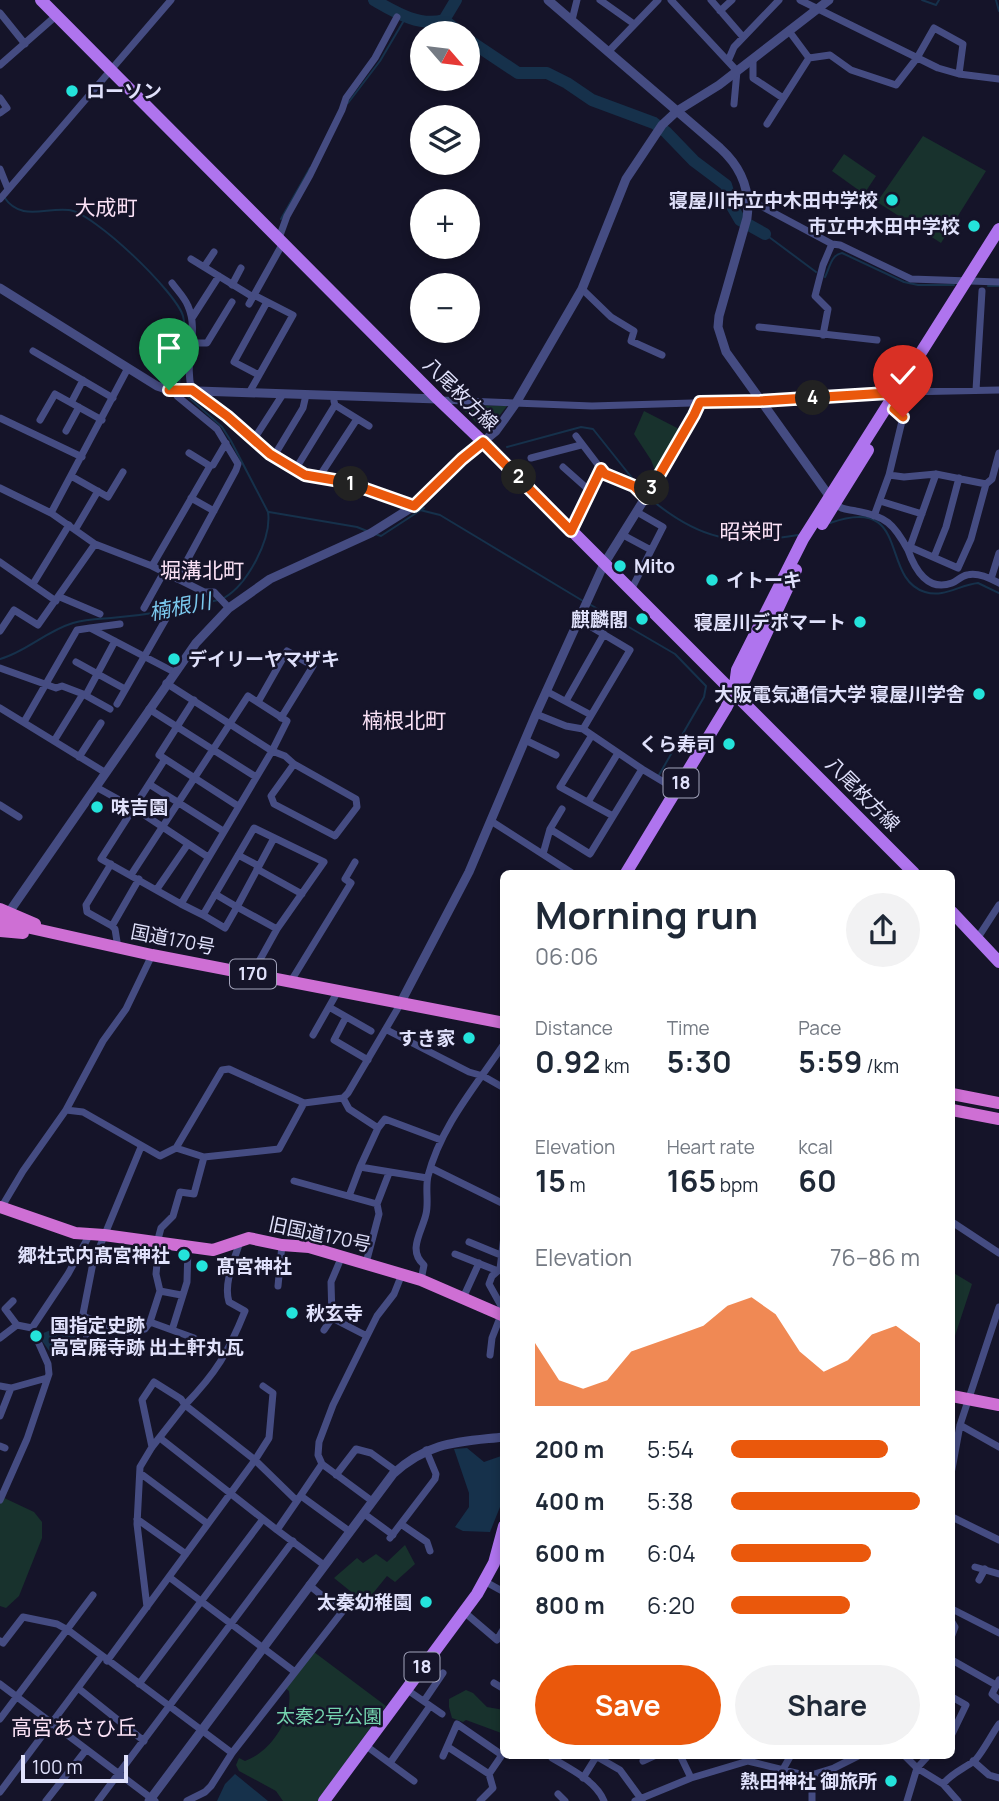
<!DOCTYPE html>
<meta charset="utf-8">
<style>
:root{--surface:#fff;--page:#f2f2f3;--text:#1f2937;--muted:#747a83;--accent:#ea580c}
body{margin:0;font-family:Manrope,"Noto Sans JP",sans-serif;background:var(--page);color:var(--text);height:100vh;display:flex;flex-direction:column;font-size:26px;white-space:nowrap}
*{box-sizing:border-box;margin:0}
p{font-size:23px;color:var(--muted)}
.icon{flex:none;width:38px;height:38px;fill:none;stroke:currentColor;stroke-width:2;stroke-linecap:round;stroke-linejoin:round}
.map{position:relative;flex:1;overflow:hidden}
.drawer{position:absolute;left:500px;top:870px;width:455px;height:889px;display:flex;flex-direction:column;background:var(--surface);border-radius:10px;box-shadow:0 4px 10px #0003}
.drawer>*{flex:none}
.needle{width:46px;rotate:118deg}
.tools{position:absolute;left:410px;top:21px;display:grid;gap:14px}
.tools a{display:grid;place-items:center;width:70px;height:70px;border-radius:50%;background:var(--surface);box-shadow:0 4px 10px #0003;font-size:35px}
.scale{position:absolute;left:21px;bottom:18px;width:107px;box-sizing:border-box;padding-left:7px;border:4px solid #e0e1fb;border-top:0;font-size:19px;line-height:24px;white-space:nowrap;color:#e0e1fb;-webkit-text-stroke:5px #151429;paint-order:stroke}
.pin{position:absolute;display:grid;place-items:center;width:60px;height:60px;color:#fff;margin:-72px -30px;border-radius:50% 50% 50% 0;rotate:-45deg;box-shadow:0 0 7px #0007}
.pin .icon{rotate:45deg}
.km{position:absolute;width:35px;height:35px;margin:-18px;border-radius:50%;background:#222;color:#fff;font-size:19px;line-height:35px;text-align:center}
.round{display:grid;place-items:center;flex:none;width:74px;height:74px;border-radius:37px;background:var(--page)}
.summary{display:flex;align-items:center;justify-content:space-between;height:119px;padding:0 35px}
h1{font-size:38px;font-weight:700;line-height:52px}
.stats{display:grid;grid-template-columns:repeat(3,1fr);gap:10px;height:119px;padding:7px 35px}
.stats div{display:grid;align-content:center}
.stats b{font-size:30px;font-weight:700}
.stats small{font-size:19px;font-weight:400}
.stats p{font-size:19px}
.chart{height:196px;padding:14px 35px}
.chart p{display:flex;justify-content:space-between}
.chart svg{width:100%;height:126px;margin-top:7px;fill:var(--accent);opacity:.7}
.cta{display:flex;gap:14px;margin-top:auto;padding:14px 35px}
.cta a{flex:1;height:80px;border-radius:42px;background:var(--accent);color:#fff;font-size:28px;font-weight:700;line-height:80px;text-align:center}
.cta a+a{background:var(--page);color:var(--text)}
ul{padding:0 35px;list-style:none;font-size:23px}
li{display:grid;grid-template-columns:112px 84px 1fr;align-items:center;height:52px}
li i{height:18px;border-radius:9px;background:var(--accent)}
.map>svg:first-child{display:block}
.green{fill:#18322d}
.water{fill:#16314b}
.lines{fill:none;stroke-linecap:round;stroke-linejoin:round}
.stream{stroke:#16314b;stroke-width:2}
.river{stroke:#16314b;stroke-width:12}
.minor{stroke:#454c82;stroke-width:7}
.tertiary{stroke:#454c82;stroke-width:9}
.primary{stroke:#af74ee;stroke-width:12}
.trunk{stroke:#ce6fd4;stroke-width:12}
.route-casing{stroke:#fff;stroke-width:14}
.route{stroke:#ea580c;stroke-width:9}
.poi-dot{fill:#24e3db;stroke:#151429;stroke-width:2.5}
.labels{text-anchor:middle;stroke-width:5;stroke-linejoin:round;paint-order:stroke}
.shield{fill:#151429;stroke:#a3a4bc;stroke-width:2}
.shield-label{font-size:18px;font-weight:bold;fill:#e0e1fb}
.poi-label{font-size:19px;font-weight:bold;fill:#e0e1fb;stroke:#151429;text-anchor:end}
.street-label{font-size:19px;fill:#e0e1fb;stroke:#151429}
.park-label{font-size:19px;fill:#74d3ae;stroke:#151429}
.neighbourhood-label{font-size:21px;fill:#fbe2f6;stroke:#151429}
.water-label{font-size:21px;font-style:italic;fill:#7bc9ee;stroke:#151429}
</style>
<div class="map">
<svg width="999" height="1801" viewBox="0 0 999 1801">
<rect width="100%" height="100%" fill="#151429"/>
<path class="green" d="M 923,136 L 986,171 L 941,243 L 877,202 Z
M 844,154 L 876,176 L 864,194 L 832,171 Z
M 458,405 L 507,406 L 492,425 L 483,429 Z
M 644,411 L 683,431 L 657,476 L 651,460 L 634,434 Z
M 952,1272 L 972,1284 L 952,1345 Z
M 0,1496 L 34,1512 L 42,1522 L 42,1538 L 19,1596 L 6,1608 L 0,1606 Z
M 405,1545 L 415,1564 L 395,1582 L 387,1576 L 365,1603 L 334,1578 L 357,1558 L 363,1563 L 376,1554 L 387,1562 Z
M 314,1652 L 386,1706 L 318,1801 L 283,1801 L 276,1791 L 239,1771 L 236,1765 L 239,1758 L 245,1761 C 271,1752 293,1718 289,1691 L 285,1688 Z
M 466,1690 L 473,1693 L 487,1707 L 504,1710 L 504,1734 L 466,1720 L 463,1722 L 452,1718 L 449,1707 L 449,1699 Z"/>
<path class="water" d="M 82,1317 L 81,1342 L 54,1357 L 52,1355 L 40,1338 L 41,1334 Z
M 467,1448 L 484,1462 L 504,1455 L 504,1497 L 490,1532 L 463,1531 L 455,1527 L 469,1507 L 469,1493 L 454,1449 Z
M 235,1774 L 268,1801 L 217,1801 L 225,1784 Z"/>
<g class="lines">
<path class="stream" d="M 922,0 L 936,5 L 939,0
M 996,0 L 999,11
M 348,103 L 380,61 L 406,17
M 4,197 C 21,222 45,207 69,210 C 94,213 176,292 183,316 C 189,337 180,364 179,386
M 281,219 L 310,168
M 765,234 L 816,272
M 825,277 C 830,267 831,255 842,253 L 904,282 L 918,285 L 954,285
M 988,286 L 999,286
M 184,393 L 222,427 L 231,441 L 268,512 C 272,539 247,585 224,598
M 507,447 L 581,427 L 593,429 L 644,493
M 648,497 C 699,540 733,546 798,535
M 420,510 L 440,515 L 583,601
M 269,512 L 357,527 L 367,531
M 830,523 C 912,494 879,578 925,592 C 944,598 959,585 978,583 L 999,593
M 375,534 L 381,536 L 424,508
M 591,605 L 675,654 L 706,686 L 704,697 L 659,775
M 0,659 C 26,652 46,631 73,623 C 86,619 97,619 111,618 C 147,615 183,609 218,600"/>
<path class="river" d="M 374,0 C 395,12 419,27 444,20 L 460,33
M 444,20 L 456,0
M 467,39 L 518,73 L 547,73 L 567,83 L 592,100 L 654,123 L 666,132 L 694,161 L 726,185 L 733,208 L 740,220 L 765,234"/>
<path class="minor" d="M 600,0 L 634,24
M 671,0 L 737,71 L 734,104
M 711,0 L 743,37
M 800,0 L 938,68 L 959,74 L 999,79
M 720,11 L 732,0
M 0,13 L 25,44
M 572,20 L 577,0
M 608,52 L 658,0
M 809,58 L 830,55 L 851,70 L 896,85 L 917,58 L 934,28 L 963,44 L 959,74
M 753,59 L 753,78 L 783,98
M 728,61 L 734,47 L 779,0
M 0,65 L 57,15
M 0,98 L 7,108 L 0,113
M 767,124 L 809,58 L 789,31
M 0,169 L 8,189
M 0,199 L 171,0
M 749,203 L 761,206 L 832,244 L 840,245 L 911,279 L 999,282
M 279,238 L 287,216 L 310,175 L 342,110 L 346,98 L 375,58 L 397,17
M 191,259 L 253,297
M 204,267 L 214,252
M 172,283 C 177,290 185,298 188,306 C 200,333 183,362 192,390 L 227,416 L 270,454 L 295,470 L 305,475 L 346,482 L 414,506
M 232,285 L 241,268
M 582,289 L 611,317 L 634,331 L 631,341 L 662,355
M 249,304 L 283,243
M 192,318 L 219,276
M 759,327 L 877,340
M 823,335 L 828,309 L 815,296 L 823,265 L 832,244
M 193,343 L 207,343 L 232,302
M 33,351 L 113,398
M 259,375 L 234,362 L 267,302
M 174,390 L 177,396 L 217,429 L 238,464 L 236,470 L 177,579
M 976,390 L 982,291
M 249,393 L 293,315 L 254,295
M 440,400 L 592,406 L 759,401 L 904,392 L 999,390
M 334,401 L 335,405 L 369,426
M 71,403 L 83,380
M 894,409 L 903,417 L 889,475 L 904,477 L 936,474 L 986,484
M 0,418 L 82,457
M 40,420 L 55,394 L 102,420
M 66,431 L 79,407
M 576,436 L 605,474 L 629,483 L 645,499
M 254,439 L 283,394
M 189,453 L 210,466 L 213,465 L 226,443
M 274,456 L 303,408 L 306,395
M 531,458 L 581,445
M 563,467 L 590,491
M 295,470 L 335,405
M 936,474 L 910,547 L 958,568 L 971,539 L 986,484 L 992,479 L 999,453
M 71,476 L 108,497 L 123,472
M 319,477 L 357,419
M 0,488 L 51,513 L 95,544 L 152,566 L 204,592 L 214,592 L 229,608
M 191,498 L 214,511
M 880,501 L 922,514
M 835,503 C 841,510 847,509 856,511 C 886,516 894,524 908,550
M 51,513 L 128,368
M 874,516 L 889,475
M 75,530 L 98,491
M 571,531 L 601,469
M 623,535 L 651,550
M 910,547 L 908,550 C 915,570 928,592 952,583 C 957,581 961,576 967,575 C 977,572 990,578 999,583
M 934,557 L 946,527 L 959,478
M 0,562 L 56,601
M 152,566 L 210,466
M 991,579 L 999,553
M 33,584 L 69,525
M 631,590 L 663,527 L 637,512
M 60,597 L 100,614
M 144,608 L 164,572
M 578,619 L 630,650 L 583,729
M 90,628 L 120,624
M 0,631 L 14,610 L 38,625 L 95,544
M 76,662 L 125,689
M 0,668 L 56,688 L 62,686 L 83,694 L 110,709
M 166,683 L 272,751 L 285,756 L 294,764 L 356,799 L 357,807 L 335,836 L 274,804 L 271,796 L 294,764
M 546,691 L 591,715
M 86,695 L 115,641
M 194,700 L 159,755 L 238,806
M 566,701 L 604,634
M 258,702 L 287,651 L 313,666 L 281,718
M 117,704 L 167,617
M 0,708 L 106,773
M 149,709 L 256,777
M 536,714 L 566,726 L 583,729 L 642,769 L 677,790
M 24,722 L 77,630 L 90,628 L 174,672
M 592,735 L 560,787 L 613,816
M 525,740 L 556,755
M 54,741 L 83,694
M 79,757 L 101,723
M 149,784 L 223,831
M 96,787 L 134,808 L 208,857
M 588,802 L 618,753
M 0,805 L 19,817
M 491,821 L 572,873
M 550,829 L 590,854 L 642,769
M 274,838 L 237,907 L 277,929
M 543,854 L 550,829 L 562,809
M 238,855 L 259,866
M 111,864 L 86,905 L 87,912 L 112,926 L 139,879
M 257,869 L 302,894
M 131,875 L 248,696 L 287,721 L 272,751 L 181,904 L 101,859 L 165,759
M 157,889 L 188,844
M 181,904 L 203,915 L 254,828 L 324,862 L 277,929 L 252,974
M 203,915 L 225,928 L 237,907 L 215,894
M 112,926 L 115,929 L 118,948
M 977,939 L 999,905
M 291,981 L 351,883 L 345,879 L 355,862
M 329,1007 L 371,1031
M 346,1017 L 334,1040 L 368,1060
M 387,1030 L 469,1072 L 483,1076 L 504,1088
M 313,1035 L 338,991
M 343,1098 L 349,1109 L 378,1128 L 360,1167
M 66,1110 L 83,1112 L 160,1156 L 176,1148 L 204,1157 L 279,1149 L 304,1103
M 378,1128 L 385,1119 L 441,1140
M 176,1148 L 222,1070 L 229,1069 L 304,1103 L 343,1098 L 348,1093 L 401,1003
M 431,1168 L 504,1204
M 294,1181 L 377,1204 L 389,1173
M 349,1196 L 360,1167 L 427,1178
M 1,1208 L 23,1171 L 66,1110 L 103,1041 L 126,1009 L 152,955
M 952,1222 L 999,1253
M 504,1236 L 500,1269 L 492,1276 L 489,1284 L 504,1311
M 469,1242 L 503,1256
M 157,1243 L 161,1228 L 173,1216 L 180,1192 L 194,1194 L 204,1157
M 159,1243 L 156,1274 L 160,1291
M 455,1254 L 498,1271
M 366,1263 L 379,1214 L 377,1204
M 421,1280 L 424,1265 C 407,1250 422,1232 426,1214 C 429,1202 425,1189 428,1176 C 441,1126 475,1087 504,1044
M 278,1286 L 282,1245
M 463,1298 L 479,1263
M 13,1301 L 5,1309 L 17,1325 L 32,1328 L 68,1274 L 90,1234
M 85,1317 L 126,1332 L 145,1329 L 150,1322 L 160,1291 L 181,1295
M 332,1318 L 367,1336
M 150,1322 L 194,1338
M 172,1330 L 187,1282 L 188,1247
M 324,1330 L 332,1318 L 331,1282 L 342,1256
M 0,1338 L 17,1325
M 87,1343 L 85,1317 L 83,1314 L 93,1263 L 141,1147
M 490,1355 L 492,1338 L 501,1315
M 0,1386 L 11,1388 L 47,1378
M 0,1416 L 11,1388
M 960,1425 L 999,1447
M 160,1438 L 277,1530
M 0,1446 L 5,1448
M 152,1447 L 142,1400 L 154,1382 L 181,1399 L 185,1405 C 216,1373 228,1353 245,1311 L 229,1302 C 223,1283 235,1258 241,1239
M 322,1464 L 372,1501
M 952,1469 L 960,1425 L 999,1307
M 140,1473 L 208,1524
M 336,1475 L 356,1449 L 371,1453 L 396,1471
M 301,1496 L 349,1531
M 0,1500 L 27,1439 L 49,1374 L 48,1364 L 32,1328
M 297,1501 L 322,1464 L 318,1455 L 319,1442 L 333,1405 L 367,1336 L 377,1316 L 394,1294 L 402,1274
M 363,1513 L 393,1535
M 952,1517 L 999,1540
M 137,1519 L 186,1554
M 401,1524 L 427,1542 L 430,1551
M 390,1538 L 435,1479 L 436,1474 L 426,1450
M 975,1567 L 999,1574
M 169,1577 L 295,1672
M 979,1580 L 985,1569
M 484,1581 L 504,1592
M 147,1607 L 137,1524 L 140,1467 L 152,1447 L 185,1405 L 255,1460 L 269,1438 L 273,1393 L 263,1386
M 952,1609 L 999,1633
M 463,1611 L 497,1640 L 504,1628
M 952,1622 L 955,1627 L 952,1635
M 0,1641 L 3,1643 L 23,1617 L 57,1624 L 68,1630 L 232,1753
M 952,1660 L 996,1685
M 107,1661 L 255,1460 L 297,1501 L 277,1530 L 324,1565
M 999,1680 L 992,1694 L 999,1700
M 494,1683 L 504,1689
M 0,1684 L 155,1801
M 139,1684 L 263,1519
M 78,1688 L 144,1741
M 406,1689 L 442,1714
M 952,1697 L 966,1705 L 952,1734
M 424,1701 L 443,1673
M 0,1719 L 93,1595
M 365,1745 L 414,1781
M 448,1747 L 489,1774 L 493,1788 L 480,1801
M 594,1755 L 620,1770 L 642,1800
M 680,1755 L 691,1778
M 904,1755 L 917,1768 L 943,1784 L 958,1801
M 443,1756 L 457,1724 L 502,1755 L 489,1774
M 552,1758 C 570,1769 596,1781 604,1801
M 643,1761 L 656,1755
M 973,1761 L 989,1775 L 999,1778
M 390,1763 L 430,1706
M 782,1771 L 791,1755
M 583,1778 L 596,1757
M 943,1784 C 952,1773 963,1769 974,1761 C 980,1757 993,1732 999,1724
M 0,1792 L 101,1657
M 812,1793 L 812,1801
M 558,1794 L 565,1801
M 46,1801 L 86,1750
M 98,1801 L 293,1541
M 187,1801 L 205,1792 L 211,1786 L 232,1753 L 342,1612 L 309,1585
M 635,1801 L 691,1778 L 748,1761 L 808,1776 L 834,1768 L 860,1755
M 907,1801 L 917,1768 L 929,1755"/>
<path class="tertiary" d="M 548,0 L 720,148 C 741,167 751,189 747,218 L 719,316 L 718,327 L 726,352 L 832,500
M 0,288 L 128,368 L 157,386 L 169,390 L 438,399
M 7,915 L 196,643 L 229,608 L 270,579 L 371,533 L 414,506 L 462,459 L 496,431 L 516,403 L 582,289 L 626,179 L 662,125 L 677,111 L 719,85 L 829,0
M 401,1002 L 469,872 L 536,714 L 604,564 L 670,458 L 700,402
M 149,1801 L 393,1474 C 429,1441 459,1442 504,1437"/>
<path class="primary" d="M 41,0 L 438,399 L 483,442 L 914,873
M 822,524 L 868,450
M 734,691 L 745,679 L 796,570
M 626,873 L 726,708 L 734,692 L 737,670 L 803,539 L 999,229
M 952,912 L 999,962
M 324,1801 L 477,1594 L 494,1563 L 504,1526"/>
<path class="trunk" d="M 0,909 L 35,924
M 0,921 L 152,955 L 504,1023
M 0,931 L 23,933
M 952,1094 L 999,1103
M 952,1110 L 999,1119
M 0,1207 L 75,1233 L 104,1235 L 213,1250 L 249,1238 L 282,1245 L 309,1247 L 421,1280 L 504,1316
M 952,1396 L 999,1405"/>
</g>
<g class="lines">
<defs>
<path id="route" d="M 169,390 L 192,390 L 227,416 L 270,454 L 305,475 L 346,482 L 414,506 L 462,459 L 483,442 L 571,531 L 601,469 L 605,474 L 634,486 L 646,498 L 694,415 L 700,402 L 760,401 L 904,392 L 894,409 L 903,417"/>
</defs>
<use href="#route" class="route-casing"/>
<use href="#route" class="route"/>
</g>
<g class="poi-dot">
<circle cx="72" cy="91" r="7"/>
<circle cx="892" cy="200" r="7"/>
<circle cx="974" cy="226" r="7"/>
<circle cx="620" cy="566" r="7"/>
<circle cx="712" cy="580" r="7"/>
<circle cx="642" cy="619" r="7"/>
<circle cx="860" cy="622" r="7"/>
<circle cx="174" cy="659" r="7"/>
<circle cx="979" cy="694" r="7"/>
<circle cx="729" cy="744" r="7"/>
<circle cx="97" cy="807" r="7"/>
<circle cx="469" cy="1038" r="7"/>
<circle cx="184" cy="1255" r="7"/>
<circle cx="202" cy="1266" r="7"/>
<circle cx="292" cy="1313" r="7"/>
<circle cx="36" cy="1336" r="7"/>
<circle cx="426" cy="1602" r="7"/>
<circle cx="891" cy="1781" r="7"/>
</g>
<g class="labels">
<g class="shield">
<rect x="663.5" y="768.5" width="35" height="29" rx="5"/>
<rect x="230" y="959.5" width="46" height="29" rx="5"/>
<rect x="404.5" y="1652.5" width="35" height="29" rx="5"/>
</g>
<g class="shield-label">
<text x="681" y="789">18</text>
<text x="253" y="980">170</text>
<text x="422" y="1673">18</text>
</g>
<g class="poi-label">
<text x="86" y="98" text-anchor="start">ローソン</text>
<text x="878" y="207">寝屋川市立中木田中学校</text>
<text x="960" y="233">市立中木田中学校</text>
<text x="634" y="573" text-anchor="start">Mito</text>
<text x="726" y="587" text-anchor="start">イトーキ</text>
<text x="628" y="626">麒麟閣</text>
<text x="846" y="629">寝屋川デポマート</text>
<text x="188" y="666" text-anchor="start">デイリーヤマザキ</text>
<text x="965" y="701">大阪電気通信大学 寝屋川学舎</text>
<text x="715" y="751">くら寿司</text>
<text x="111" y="814" text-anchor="start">味吉園</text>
<text x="455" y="1045">すき家</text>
<text x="170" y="1262">郷社式内髙宮神社</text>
<text x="216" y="1273" text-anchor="start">髙宮神社</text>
<text x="306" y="1320" text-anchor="start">秋玄寺</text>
<text x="50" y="1332" text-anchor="start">国指定史跡<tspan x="50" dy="22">高宮廃寺跡 出土軒丸瓦</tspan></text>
<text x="412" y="1609">太秦幼稚園</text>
<text x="877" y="1788">熱田神社 御旅所</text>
</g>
<g class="street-label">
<text transform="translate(461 394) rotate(44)" y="7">八尾枚方線</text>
<text transform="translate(863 794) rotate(45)" y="7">八尾枚方線</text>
<text transform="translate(173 939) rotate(11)" y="7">国道170号</text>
<text transform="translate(320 1234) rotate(12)" y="7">旧国道170号</text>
</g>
<g class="park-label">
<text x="329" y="1723">太秦2号公園</text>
</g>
<g class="neighbourhood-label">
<text x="106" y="215">大成町</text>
<text x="751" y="539">昭栄町</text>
<text x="202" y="578">堀溝北町</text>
<text x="404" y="728">楠根北町</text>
<text x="74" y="1735">高宮あさひ丘</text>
</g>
<g class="water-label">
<text transform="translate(180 607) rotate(-11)" y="7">楠根川</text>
</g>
</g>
</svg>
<div class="tools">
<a><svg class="needle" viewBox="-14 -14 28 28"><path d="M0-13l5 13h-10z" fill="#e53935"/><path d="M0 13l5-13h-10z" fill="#747a83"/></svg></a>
<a><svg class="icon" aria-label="layers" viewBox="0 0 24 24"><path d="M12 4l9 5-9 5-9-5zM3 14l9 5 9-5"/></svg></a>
<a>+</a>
<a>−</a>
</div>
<div class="scale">100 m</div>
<div class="pin" style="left:169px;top:390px;background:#1e9e55"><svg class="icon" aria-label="arrive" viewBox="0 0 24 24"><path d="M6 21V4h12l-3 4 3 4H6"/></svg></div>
<div class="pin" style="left:903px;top:417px;background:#d93025"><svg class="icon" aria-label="check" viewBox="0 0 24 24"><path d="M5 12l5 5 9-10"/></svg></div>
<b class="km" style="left:351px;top:484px">1</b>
<b class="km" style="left:519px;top:477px">2</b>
<b class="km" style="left:652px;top:488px">3</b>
<b class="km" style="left:813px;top:398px">4</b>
<section class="drawer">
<div class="summary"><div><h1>Morning run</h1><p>06:06</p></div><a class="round"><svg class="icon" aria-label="share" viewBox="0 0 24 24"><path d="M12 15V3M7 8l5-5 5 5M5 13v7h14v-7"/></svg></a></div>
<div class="stats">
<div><p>Distance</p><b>0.92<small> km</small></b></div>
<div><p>Time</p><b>5:30</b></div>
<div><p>Pace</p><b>5:59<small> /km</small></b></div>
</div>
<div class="stats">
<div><p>Elevation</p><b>15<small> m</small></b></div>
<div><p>Heart rate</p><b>165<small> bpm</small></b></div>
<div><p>kcal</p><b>60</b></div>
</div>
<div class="chart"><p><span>Elevation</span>76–86 m</p>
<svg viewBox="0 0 160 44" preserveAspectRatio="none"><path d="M0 44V22L10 35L20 38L30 35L40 25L50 22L60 19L70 16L80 9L90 6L100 12L110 25L120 32L130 28L140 19L150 16L160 22V44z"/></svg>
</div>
<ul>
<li><b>200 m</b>5:54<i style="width:83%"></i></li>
<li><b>400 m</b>5:38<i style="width:100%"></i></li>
<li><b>600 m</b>6:04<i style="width:74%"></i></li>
<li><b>800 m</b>6:20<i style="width:63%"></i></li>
</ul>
<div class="cta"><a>Save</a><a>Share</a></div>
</section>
</div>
